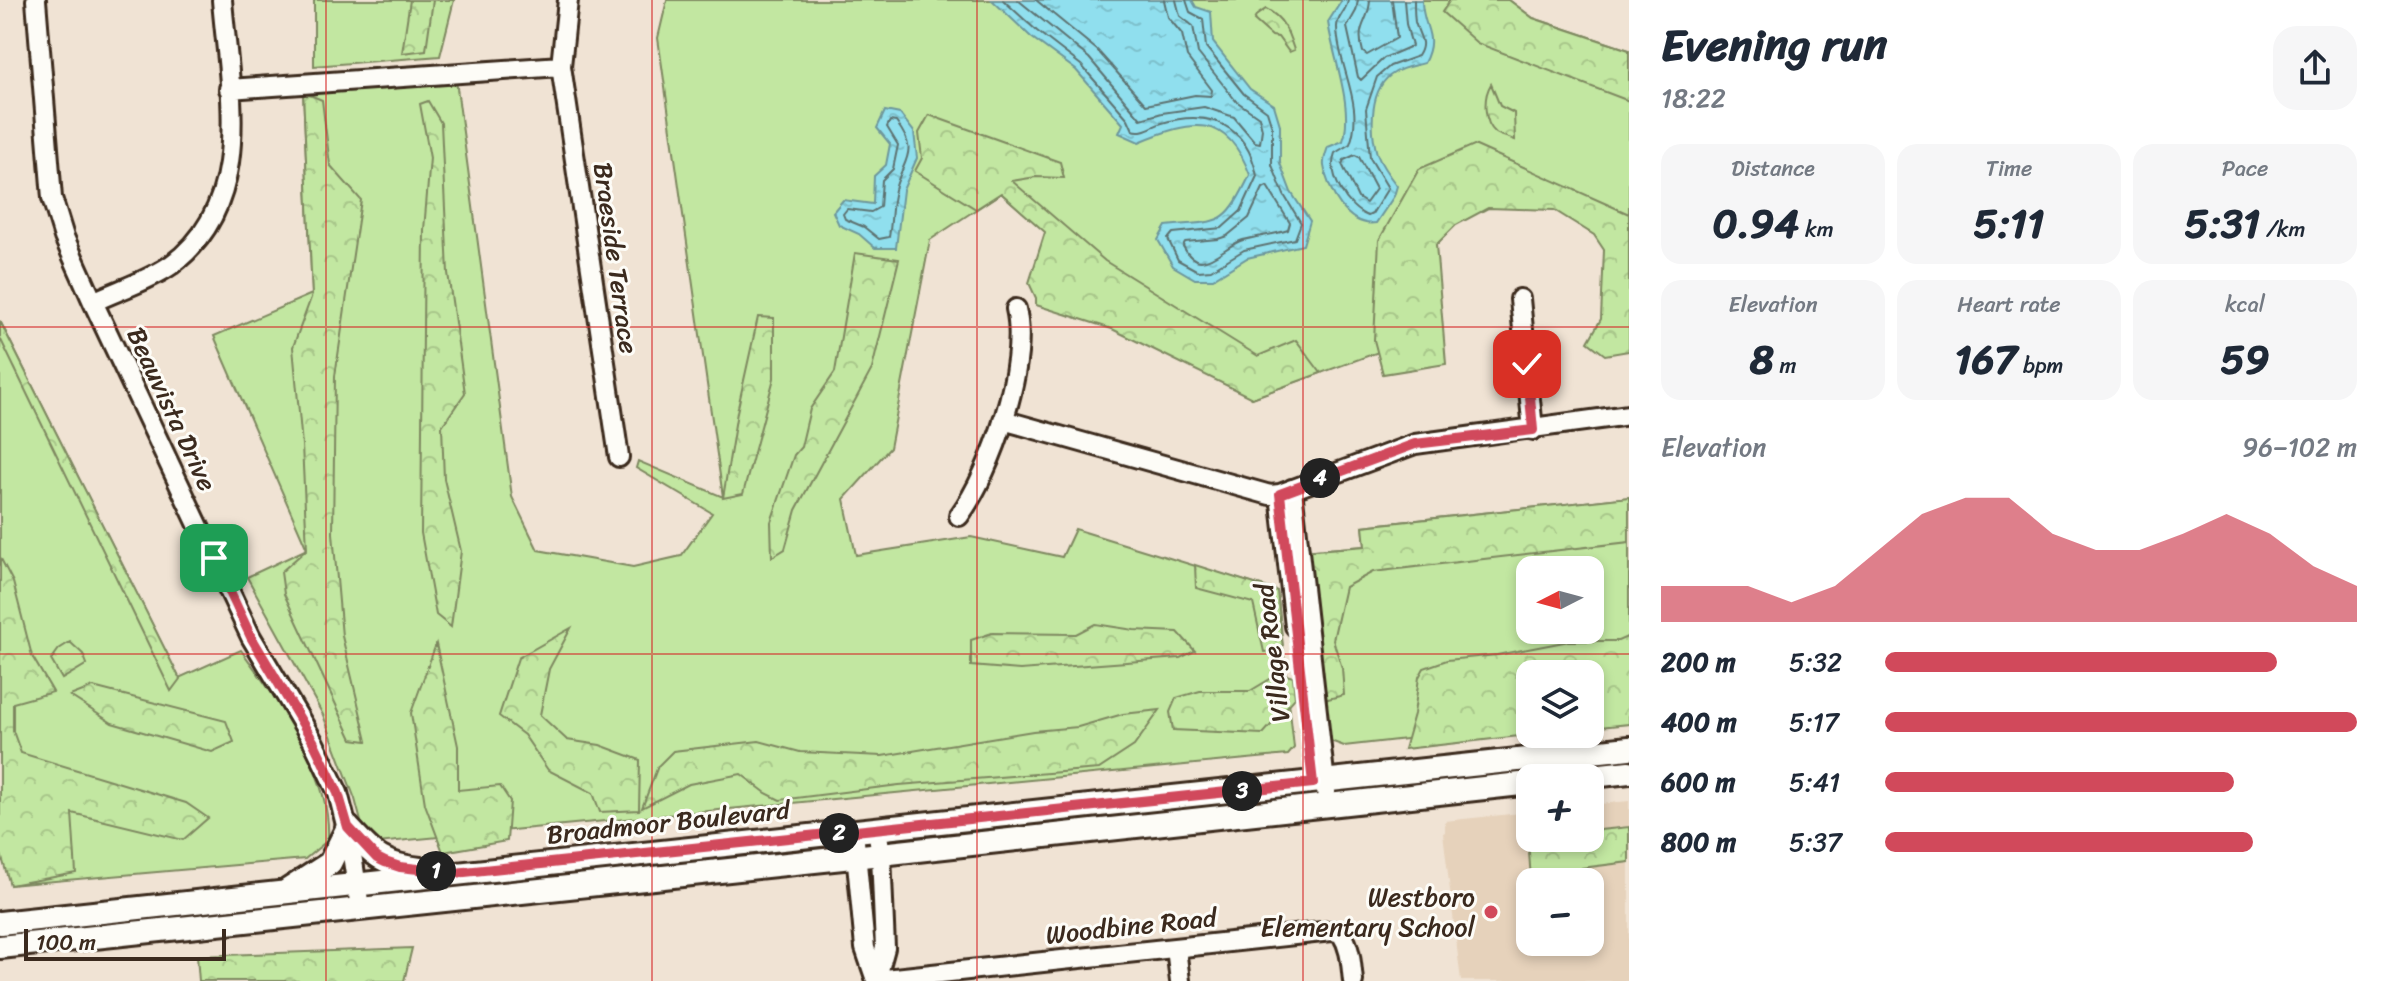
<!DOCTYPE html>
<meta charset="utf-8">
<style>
:root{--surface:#fff;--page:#f6f6f7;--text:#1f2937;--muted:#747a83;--accent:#d1495b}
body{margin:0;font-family:Sriracha,sans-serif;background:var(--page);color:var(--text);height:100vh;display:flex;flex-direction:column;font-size:30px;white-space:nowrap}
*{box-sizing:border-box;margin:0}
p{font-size:26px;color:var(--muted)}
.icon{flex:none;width:44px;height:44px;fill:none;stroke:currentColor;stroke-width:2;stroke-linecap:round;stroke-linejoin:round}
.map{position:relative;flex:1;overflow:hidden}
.panel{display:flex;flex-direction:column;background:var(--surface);width:760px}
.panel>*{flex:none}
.needle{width:52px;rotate:264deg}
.tools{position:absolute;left:1516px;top:556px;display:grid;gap:16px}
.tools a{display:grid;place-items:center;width:88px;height:88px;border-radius:16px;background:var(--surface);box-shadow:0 4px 12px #0003;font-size:40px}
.scale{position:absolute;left:24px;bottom:20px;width:202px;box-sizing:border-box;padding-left:8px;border:4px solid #3b2a1e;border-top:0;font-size:22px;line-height:28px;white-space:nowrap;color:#3b2a1e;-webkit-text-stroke:6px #fdfcf7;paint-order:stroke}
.pin{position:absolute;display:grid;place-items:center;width:68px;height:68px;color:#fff;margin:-34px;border-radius:16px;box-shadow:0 4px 12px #0006}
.km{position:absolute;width:40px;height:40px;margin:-20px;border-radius:50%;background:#222;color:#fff;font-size:22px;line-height:40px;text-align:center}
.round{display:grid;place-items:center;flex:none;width:84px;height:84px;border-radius:24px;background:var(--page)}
.summary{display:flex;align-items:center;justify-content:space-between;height:136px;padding:0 32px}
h1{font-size:44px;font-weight:700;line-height:60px}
.figures{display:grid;grid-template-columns:repeat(3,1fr);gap:12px;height:136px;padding:8px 32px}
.figures div{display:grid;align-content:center;border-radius:20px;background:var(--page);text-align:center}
.figures b{font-size:40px;font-weight:700}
.figures small{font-size:22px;font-weight:400}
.figures p{font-size:22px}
.chart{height:224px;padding:16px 32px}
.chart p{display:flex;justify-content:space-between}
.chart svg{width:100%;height:144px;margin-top:8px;fill:var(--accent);opacity:.7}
ul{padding:0 32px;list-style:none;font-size:26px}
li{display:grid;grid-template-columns:128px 96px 1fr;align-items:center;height:60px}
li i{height:20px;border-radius:10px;background:var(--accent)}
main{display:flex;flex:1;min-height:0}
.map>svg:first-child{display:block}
.built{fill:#e6d2bb;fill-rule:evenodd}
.grass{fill:#c2e7a1;stroke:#7e8860;stroke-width:2;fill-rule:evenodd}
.forest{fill:url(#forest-crowns);stroke:#7e8860;stroke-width:2}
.water{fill:url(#water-ripples);stroke:#6e979b;stroke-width:2}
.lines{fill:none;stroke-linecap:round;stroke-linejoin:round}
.shore{stroke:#5d7271;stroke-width:2}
.minor-casing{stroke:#3b2a1e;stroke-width:24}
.major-casing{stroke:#3b2a1e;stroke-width:28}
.minor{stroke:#fdfcf7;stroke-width:18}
.major{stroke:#fdfcf7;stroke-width:22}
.route-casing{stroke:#fff;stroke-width:16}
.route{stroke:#d1495b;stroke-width:10}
.grid{fill:none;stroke:#d62828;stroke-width:2;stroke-opacity:0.55}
.poi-dot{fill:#d1495b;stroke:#fdfcf7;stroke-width:3}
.labels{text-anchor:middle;stroke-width:6;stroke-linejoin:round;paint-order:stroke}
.street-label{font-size:26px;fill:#3b2a1e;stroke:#fdfcf7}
.poi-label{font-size:26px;fill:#3b2a1e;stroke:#fdfcf7;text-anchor:end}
</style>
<main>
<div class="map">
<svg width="1629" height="981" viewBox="0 0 1629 981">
<defs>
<pattern id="forest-crowns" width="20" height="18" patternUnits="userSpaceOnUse" patternTransform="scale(2)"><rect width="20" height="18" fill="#c2e7a1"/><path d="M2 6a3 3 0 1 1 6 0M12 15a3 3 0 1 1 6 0" fill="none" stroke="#a8c68a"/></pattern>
<pattern id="water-ripples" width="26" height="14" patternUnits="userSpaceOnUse" patternTransform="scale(2)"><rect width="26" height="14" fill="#90dfee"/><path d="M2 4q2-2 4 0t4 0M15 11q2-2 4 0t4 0" fill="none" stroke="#7dc0cc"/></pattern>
</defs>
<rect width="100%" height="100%" fill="#f0e3d4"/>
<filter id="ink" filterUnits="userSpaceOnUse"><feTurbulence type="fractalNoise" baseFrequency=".0125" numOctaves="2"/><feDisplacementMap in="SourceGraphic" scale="16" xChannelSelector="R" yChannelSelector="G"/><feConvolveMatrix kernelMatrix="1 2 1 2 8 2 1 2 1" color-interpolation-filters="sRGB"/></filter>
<g filter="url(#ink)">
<path class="built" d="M 1629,801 L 1629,981 L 1461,981 L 1443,833 L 1445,832 L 1445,821 L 1530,812 L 1530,838 L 1590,838 L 1590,805 ZM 1530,882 L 1590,882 L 1590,942 L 1530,942 Z"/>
<path class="grass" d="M 314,0 L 454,0 L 440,56 L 314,66 Z
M 667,0 L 1509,0 L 1533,18 L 1629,50 L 1629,284 L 1619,214 L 1479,187 L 1430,240 L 1439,330 L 1252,398 L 1121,298 L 1001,193 L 930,240 L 890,448 L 844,499 L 856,555 L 971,537 L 1062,557 L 1075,529 L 1277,591 L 1294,748 L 1288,755 L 367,844 L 355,799 L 323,715 L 247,577 L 307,549 L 214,336 L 312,294 L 303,92 L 456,80 L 512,497 L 538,550 L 633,567 L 681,556 L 712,513 L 636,468 L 638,461 L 723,497 L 658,38 Z
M 0,321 L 179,678 L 241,650 C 279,702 332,773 328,840 L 305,859 L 10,885 L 0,792 Z
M 1629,497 L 1629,714 L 1590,674 L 1530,674 L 1530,725 L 1344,746 L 1325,739 L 1303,551 L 1365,546 L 1363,526 ZM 1530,570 L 1590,570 L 1590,630 L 1530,630 Z"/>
<path class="forest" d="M 410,0 L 433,0 L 426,50 L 402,53 Z
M 1450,0 L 1509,0 L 1533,18 L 1629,50 L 1629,101 L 1477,43 L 1442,12 Z
M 1266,9 C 1284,18 1288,32 1294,50 L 1289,52 L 1278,37 L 1272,36 L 1254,20 L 1257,15 Z
M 1491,84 L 1500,106 L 1514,113 L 1515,140 C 1510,138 1500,136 1496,133 C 1483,122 1483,97 1491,84 Z
M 303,92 L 322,100 L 330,165 L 361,200 L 335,376 L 333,533 L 342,636 L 367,741 L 352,739 L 284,594 L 281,572 L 307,549 L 302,445 L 293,347 L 312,295 Z
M 428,101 L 441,123 L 448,273 L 465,393 L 442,426 L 444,479 L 461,551 L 451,627 L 436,615 L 421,533 L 424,230 L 430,158 L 420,104 Z
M 929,115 L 1060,162 L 1064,178 L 1036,177 L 1012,181 L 1105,261 L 1258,356 L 1296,340 L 1321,373 L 1252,398 L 1112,329 L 1036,305 L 1036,298 L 1029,283 L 1045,232 L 1001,193 L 976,209 L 915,171 L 922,158 L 919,133 Z
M 1474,145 L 1629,214 L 1629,351 L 1605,355 L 1588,342 L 1601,319 L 1604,250 L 1594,235 L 1554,210 L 1488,208 L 1456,225 L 1436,245 L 1446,364 L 1383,374 L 1374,340 L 1379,240 L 1419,169 Z
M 855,253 L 899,259 L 872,369 L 796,510 L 785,549 L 772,557 L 771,522 L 794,455 L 801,447 L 810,409 L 835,372 Z
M 758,317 L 774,318 L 774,378 L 743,494 L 723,498 L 737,412 Z
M 0,321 L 180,679 L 171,691 L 0,338 Z
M 1629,497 L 1629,542 L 1373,572 L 1345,587 L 1333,640 L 1342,668 L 1344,695 L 1320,701 L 1303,551 L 1365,546 L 1363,526 Z
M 0,557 L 13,582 L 32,656 L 53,692 L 13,703 L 13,731 L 21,753 L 186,803 L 208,818 L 183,840 L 72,813 L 76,873 L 10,885 L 0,851 Z
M 1195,565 L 1277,591 L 1283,650 L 1264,652 L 1253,603 L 1196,588 Z
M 1095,624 L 1134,630 L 1178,632 L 1195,651 L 1180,658 L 1020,670 L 971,666 L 971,640 L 992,633 L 1076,634 Z
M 571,628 L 549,669 L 540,715 L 567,740 L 600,745 L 640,760 L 639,810 L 600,812 L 593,793 L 548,770 L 524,735 L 499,716 L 518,658 Z
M 1629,636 L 1629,724 L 1590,728 L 1590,674 L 1530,674 L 1530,734 L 1538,734 L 1404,749 L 1414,714 L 1419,677 L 1424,668 L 1447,660 L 1497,655 L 1569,641 L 1618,641 Z
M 70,642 L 83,654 L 87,664 L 62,679 L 51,660 L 59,649 Z
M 436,644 L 458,746 L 458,790 L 500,786 L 510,801 L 507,841 L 443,852 L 425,804 L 411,713 Z
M 1280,673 L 1293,677 L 1295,698 L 1263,734 L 1173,730 L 1170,712 L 1176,698 L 1200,691 L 1250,691 Z
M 93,687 L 226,721 L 234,742 L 212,752 L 112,723 L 70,696 Z
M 1160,710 L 1134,746 L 1099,769 L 899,785 L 780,800 L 766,793 L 741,774 L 689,784 L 642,808 L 658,766 L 673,751 L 759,741 L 800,752 L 882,756 L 1033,731 L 1078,727 L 1123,714 Z
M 1629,827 L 1629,862 L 1582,868 L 1581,876 L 1531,880 L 1528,838 L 1590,838 L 1590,831 Z
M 412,948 L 404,981 L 199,981 L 197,956 Z"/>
<path class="water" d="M 992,0 L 1192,0 L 1196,7 L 1211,12 L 1213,42 L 1250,89 L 1274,105 L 1280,125 L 1280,163 L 1291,192 L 1310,221 L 1303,245 L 1247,258 L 1213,279 L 1195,279 L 1173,266 L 1158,240 L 1166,226 C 1221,220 1224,229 1250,175 C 1227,112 1192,120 1139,142 L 1119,133 L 1123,124 L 1076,70 L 1031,37 Z
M 1342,0 L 1422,0 C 1422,29 1439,34 1424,63 C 1414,66 1403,67 1394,73 C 1369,87 1370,129 1377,154 C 1381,165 1390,177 1397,186 L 1394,196 L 1376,223 C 1348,228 1327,190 1324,166 C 1323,160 1326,153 1328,147 L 1343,141 C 1354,107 1333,58 1328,22 Z
M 885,111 L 900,114 L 914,132 L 917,158 L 903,190 L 896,248 L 875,248 L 859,234 L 839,225 L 833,212 L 843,200 L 873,204 L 874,176 L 886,165 L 890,144 L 877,128 Z"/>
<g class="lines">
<path class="shore" d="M 1003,0 L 1037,31 L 1081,65 L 1128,119 L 1133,130 C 1143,134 1152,126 1162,123 C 1210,109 1247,125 1257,176 L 1241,211 L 1222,228 L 1173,233 L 1168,239 L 1178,260 L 1198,271 L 1211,270 L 1244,250 L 1295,239 L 1301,223 L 1284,195 L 1272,165 L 1272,127 L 1267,111 L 1244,94 L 1206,47 L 1203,19 L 1190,12 L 1186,0
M 1018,0 L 1089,58 L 1141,119 L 1162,113 L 1204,107 L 1234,117 L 1255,142 L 1260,143 L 1262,129 L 1259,117 L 1236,101 L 1198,53 L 1193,26 L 1180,16 L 1176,0
M 1036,0 L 1097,50 L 1146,105 L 1195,95 L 1211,96 L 1212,90 L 1187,57 L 1182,34 L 1168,17 L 1164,0
M 1348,0 C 1347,11 1336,17 1337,28 C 1338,68 1365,104 1350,144 L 1335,153 C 1327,174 1347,209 1368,216 L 1372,214 L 1388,188 L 1370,158 L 1366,109 L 1377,77 L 1390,66 L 1418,56 C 1427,42 1419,37 1415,22 C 1414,15 1414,7 1414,0
M 1358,0 L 1356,11 L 1347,27 L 1358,77 L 1361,80 L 1384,58 L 1412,46 L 1406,24 L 1404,0
M 1370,0 C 1369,24 1355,24 1363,52 L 1367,55 L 1397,38 L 1392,0
M 890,121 L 896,122 C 919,152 905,157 896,186 C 891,202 892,221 889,237 L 879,239 L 864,227 L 845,219 L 843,214 L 847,209 L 871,212 L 880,207 L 882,180 L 893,169 L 898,145 L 887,127 Z
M 1355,155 L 1359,157 L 1376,189 L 1366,203 L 1358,198 L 1342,164 L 1344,160 Z
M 1267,186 L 1290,223 L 1288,230 C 1273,235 1258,236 1243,240 C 1222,246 1200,280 1183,246 L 1185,242 L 1218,239 L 1227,236 L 1249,218 L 1263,188 Z"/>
<defs>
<path id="minor" d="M 36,0 L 52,198 L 64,237 L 93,302 L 251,637 L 313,741 L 338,793 L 350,841 L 360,908
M 568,0 L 561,66 L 619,457
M 229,89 L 561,66
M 1520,299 L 1533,430
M 93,302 C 118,290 148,281 171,265 C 256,203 229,89 222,0
M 1003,420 L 1270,495 L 1280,494 L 1415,444 L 1629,415
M 1292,489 L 1326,792
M 1280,494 L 1295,626
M 959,516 C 992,471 1029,364 1016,309
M 854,831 L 865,948 L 876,980
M 1176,948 L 1180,981
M 876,980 L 1332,931 L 1341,933 C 1351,948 1351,964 1353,981
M 876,981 L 885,948 L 881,854 L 877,829"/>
<path id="major" d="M 1573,778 L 1629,772
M 288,890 L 330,863 L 348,827 C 373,854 381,865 420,869
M 0,923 L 1629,748
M 0,947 L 881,854 L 1530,783"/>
</defs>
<use href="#minor" class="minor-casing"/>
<use href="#major" class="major-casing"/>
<use href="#minor" class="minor"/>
<use href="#major" class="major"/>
</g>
</g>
<g class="lines" filter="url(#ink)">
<defs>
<path id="route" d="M 214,558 L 251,637 L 313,741 L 338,793 L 348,827 L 377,858 L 385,862 L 400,867 L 455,873 L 1313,783 L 1280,494 L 1415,444 L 1533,430 L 1527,364"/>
</defs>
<use href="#route" class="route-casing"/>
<use href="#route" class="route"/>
</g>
<path class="grid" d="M 326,0 L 326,981M 652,0 L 652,981M 977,0 L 977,981M 1303,0 L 1303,981M 0,327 L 1629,327M 0,654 L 1629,654"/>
<circle class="poi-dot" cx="1491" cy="912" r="8"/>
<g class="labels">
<g class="street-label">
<text transform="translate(616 258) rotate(82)" y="9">Braeside Terrace</text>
<text transform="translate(172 409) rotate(65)" y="9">Beauvista Drive</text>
<text transform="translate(1272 653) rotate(-97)" y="9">Village Road</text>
<text transform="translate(668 822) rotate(-6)" y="9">Broadmoor Boulevard</text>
<text transform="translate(1131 926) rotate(-6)" y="9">Woodbine Road</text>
</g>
<g class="poi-label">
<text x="1475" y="906">Westboro<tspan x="1475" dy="30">Elementary School</tspan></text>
</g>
</g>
</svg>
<div class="tools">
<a><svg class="needle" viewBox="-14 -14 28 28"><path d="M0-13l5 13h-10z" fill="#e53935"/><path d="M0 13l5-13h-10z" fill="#747a83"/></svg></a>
<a><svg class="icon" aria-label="layers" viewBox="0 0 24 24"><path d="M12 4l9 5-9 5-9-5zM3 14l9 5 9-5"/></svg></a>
<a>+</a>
<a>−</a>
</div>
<div class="scale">100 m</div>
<div class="pin" style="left:214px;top:558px;background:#1e9e55"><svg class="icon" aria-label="arrive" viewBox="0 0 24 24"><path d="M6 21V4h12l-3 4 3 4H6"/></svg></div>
<div class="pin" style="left:1527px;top:364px;background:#d93025"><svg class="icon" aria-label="check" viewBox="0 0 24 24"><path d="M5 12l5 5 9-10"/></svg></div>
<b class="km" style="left:436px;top:871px">1</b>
<b class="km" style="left:839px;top:833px">2</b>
<b class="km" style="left:1242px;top:791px">3</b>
<b class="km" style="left:1320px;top:478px">4</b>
</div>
<section class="panel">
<div class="summary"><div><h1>Evening run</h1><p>18:22</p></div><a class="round"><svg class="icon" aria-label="share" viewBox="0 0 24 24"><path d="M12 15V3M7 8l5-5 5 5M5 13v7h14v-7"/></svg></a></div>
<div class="figures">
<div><p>Distance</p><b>0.94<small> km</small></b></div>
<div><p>Time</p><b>5:11</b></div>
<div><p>Pace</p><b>5:31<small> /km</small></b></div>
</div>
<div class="figures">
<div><p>Elevation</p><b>8<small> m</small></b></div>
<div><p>Heart rate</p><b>167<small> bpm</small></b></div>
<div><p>kcal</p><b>59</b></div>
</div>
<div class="chart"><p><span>Elevation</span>96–102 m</p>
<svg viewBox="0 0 160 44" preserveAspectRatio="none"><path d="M0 44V33L10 33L20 33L30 38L40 33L50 22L60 11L70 6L80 6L90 17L100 22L110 22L120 17L130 11L140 17L150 27L160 33V44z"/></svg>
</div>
<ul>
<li><b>200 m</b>5:32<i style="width:83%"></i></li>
<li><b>400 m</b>5:17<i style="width:100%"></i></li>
<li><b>600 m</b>5:41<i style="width:74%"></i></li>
<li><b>800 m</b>5:37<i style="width:78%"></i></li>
</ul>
</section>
</main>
